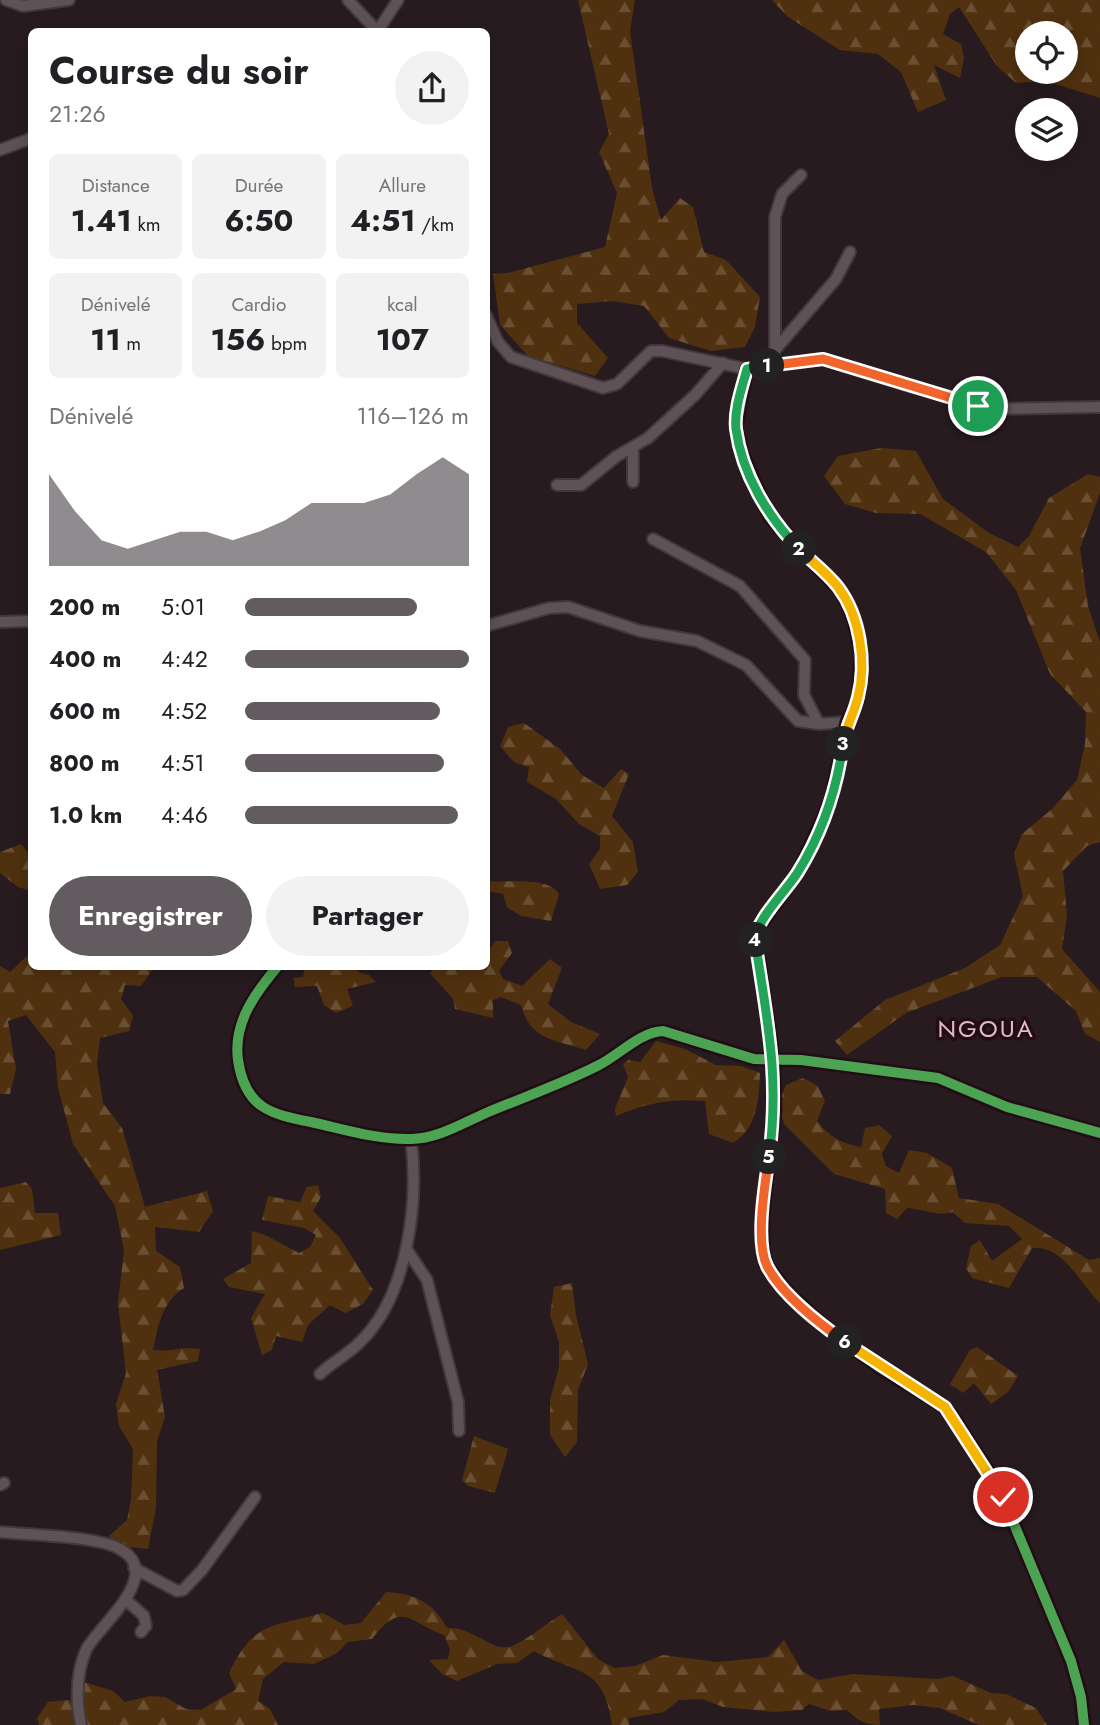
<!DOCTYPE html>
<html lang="fr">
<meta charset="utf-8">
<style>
:root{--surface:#fff;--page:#f2f2f2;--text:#202124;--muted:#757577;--accent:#625b5f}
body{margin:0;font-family:Jost,sans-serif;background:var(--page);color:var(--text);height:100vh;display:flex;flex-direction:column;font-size:26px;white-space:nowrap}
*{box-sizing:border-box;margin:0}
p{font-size:23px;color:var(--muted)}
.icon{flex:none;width:38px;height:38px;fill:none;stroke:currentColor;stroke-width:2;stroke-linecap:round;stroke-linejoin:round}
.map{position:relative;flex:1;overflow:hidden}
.sheet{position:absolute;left:28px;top:28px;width:462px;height:942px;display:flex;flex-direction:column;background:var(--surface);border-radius:10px;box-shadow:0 4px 18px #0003}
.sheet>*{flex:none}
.buttons{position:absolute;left:1015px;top:21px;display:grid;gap:14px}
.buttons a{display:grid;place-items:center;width:63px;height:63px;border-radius:50%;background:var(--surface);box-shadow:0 4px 18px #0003;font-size:35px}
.pin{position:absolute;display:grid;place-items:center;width:60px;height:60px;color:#fff;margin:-30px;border:4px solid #fff;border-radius:50%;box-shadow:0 2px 7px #0007}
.km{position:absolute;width:35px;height:35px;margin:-18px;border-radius:50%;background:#222;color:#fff;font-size:19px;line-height:35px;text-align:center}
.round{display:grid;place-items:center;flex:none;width:74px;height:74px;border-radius:37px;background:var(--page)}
.head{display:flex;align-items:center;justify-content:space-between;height:119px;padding:0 21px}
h1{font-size:38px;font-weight:700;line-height:52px}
.figures{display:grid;grid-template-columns:repeat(3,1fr);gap:10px;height:119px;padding:7px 21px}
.figures div{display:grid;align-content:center;border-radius:10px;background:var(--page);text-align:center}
.figures b{font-size:30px;font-weight:700}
.figures small{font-size:19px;font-weight:400}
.figures p{font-size:19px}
.chart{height:196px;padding:14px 21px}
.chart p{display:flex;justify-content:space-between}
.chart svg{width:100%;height:126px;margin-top:7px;fill:var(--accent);opacity:.7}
.action{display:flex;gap:14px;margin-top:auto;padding:14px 21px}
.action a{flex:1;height:80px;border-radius:42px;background:var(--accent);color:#fff;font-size:28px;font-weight:700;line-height:80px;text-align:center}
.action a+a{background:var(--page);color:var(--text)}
ul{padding:0 21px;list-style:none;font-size:23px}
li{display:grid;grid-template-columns:112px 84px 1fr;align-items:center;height:52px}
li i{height:18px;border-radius:9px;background:var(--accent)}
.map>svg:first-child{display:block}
.forest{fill:url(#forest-firs);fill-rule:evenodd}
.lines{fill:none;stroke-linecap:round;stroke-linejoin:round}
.minor-casing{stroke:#42383b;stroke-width:14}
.minor{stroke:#5e5256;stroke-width:10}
.cycleway-casing{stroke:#230c15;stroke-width:15}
.cycleway{stroke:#4ca352;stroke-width:10}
.split-1-casing{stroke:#fff;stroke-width:14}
.split-2-casing{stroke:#fff;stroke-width:14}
.split-3-casing{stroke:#fff;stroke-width:14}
.split-4-casing{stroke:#fff;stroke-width:14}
.split-5-casing{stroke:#fff;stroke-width:14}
.split-6-casing{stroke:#fff;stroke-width:14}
.split-7-casing{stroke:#fff;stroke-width:14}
.split-1{stroke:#f0652b;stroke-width:9}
.split-2{stroke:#22a559;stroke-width:9}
.split-3{stroke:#f5b400;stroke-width:9}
.split-4{stroke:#22a559;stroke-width:9}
.split-5{stroke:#22a559;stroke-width:9}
.split-6{stroke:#f0652b;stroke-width:9}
.split-7{stroke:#f5b400;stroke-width:9}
.labels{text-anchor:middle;stroke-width:7;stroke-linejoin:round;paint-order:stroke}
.quarter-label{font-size:24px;letter-spacing:2px;fill:#debcc6;stroke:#230c15}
</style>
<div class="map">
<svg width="1100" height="1725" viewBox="0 0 1100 1725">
<defs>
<pattern id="forest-firs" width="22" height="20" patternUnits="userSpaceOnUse" patternTransform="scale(1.75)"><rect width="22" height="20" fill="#50310f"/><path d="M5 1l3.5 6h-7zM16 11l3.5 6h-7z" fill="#6a4f32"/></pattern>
</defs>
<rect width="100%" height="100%" fill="#271b1f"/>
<path class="forest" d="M 578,0 L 635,0 L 630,31 L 652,188 L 661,220 L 680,198 L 693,207 L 704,252 L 726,260 L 760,297 L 755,327 L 745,347 L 711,351 L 669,338 L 644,306 L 612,301 L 577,304 L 577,323 L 608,358 L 595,376 L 528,356 L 500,325 L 493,274 L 508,273 L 605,247 L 617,193 L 599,152 L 609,134 Z
M 772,0 L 1100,0 L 1100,98 L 1046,81 L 1016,83 L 997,66 L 959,7 L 950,14 L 943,34 L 961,44 L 964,58 L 960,78 L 934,65 L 946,100 L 918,112 L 901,72 L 878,54 L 840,50 L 788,17 ZM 1027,33 L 1066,33 L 1066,72 L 1027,72 Z
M 881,448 L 916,451 L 943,499 L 989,533 L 1018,547 L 1029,536 L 1049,498 L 1088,474 L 1100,477 L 1100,493 L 1080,548 L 1088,606 L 1100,642 L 1100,842 L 1087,846 L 1063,871 L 1067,915 L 1062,949 L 1100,992 L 1100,1042 L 1085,1034 L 1076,1011 L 1037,977 L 1002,977 L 906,1013 L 847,1055 L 835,1041 L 885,1000 L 965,968 L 1000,945 L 1023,896 L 1014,854 L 1022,834 L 1052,809 L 1077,780 L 1085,744 L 1086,712 L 1050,674 L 1016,590 L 986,552 L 920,514 L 876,513 L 845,504 L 824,476 L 838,456 Z
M 524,723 L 560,749 L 582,775 L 604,788 L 621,769 L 629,774 L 612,816 L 633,842 L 638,872 L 627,885 L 600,889 L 589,864 L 600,849 L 600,836 L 579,824 L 556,799 L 527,782 L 529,767 L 514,762 L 500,746 L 508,727 Z
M 21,844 L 31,856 L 31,891 L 18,887 L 0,873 L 0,852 Z
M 487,881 C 506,883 549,876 559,894 L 551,921 L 521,916 L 507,907 L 503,894 L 487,891 Z
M 495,941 L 508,941 L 512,953 L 499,971 L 503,979 L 522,986 L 550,959 L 562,968 L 548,1004 L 571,1022 L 600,1034 L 586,1050 C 555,1040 530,1040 521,1005 L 501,997 L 493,1000 L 493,1018 L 455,1009 L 453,999 L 430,973 L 437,966 L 486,966 L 487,953 Z
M 31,952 L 32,966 L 155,966 L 141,986 L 125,985 L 121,999 L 133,1016 L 129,1031 L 100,1038 L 97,1064 L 103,1103 L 122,1128 L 145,1207 L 207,1191 L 213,1211 L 199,1232 L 155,1227 L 156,1251 L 180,1267 L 184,1288 C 162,1302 158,1325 153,1350 C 169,1352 182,1346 200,1349 L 198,1361 L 157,1370 L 165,1417 L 157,1441 L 156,1508 L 148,1549 L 111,1545 L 107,1538 L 127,1520 L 131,1500 L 133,1449 L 119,1426 L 116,1404 L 126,1373 L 118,1303 L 124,1250 L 115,1206 L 73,1144 L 58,1088 L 55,1052 L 26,1015 L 8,1021 L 16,1069 L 10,1094 L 0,1094 L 0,966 L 10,972 Z
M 305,966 L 356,966 L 358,972 L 369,975 L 376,982 L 347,989 L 353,1006 L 336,1013 L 324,1005 L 317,986 L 295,987 L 293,978 L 303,977 Z
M 656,1041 L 685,1049 L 716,1065 L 741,1066 L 760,1073 C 759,1099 757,1129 733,1143 L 709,1134 L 705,1101 C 673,1098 645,1103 616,1116 L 615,1109 L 628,1077 L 623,1064 L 629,1060 L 640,1062 Z
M 803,1078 L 818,1086 L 825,1101 L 817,1121 C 830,1137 840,1143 861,1147 L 865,1128 L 879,1125 L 892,1136 L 882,1154 L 886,1166 L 899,1173 L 909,1150 L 927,1153 L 952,1168 L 959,1198 L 998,1204 L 1089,1260 L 1100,1258 L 1100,1303 C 1080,1284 1064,1245 1032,1248 L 1009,1288 L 972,1278 L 966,1268 L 971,1246 L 980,1240 L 992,1261 L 1022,1239 L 1009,1226 L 965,1223 L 953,1212 C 938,1217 923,1209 907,1208 L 897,1219 L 886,1213 L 885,1189 L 834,1174 L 784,1124 L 778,1104 L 786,1085 Z
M 26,1182 L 32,1189 L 35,1213 L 58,1213 L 61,1235 L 0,1250 L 0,1188 Z
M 318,1185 L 321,1197 L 313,1211 L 340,1238 L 373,1290 L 363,1304 L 345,1313 L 330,1305 L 308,1325 L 302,1342 L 276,1336 L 272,1350 L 262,1355 L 251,1318 L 265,1294 L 229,1287 L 223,1279 L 251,1263 L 252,1231 L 265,1235 L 299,1253 L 310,1247 L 316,1235 L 304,1228 L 262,1220 L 268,1196 L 300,1202 L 307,1187 Z
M 572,1283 L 576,1315 L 588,1364 L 578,1390 L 577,1442 L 565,1457 L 550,1435 L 550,1400 L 559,1367 L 559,1342 L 550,1315 L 554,1287 Z
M 977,1347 L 1018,1376 L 1008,1392 L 991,1404 L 974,1383 L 963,1393 L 950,1384 L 970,1350 Z
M 474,1436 L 508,1449 L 495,1493 L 468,1486 L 462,1480 Z
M 386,1592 C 415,1594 433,1602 447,1628 C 473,1627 492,1651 509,1647 C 522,1644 548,1622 562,1614 L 598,1659 L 614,1668 L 635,1666 L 663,1655 L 717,1662 L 768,1657 L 784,1640 L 802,1671 L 818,1680 L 853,1674 L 937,1679 L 953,1676 L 991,1693 L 1006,1694 L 1036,1708 L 1047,1725 L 979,1725 L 940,1708 L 914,1705 L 879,1709 L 880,1725 C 865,1725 857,1720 847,1710 L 831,1711 L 809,1704 L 802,1710 L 774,1712 L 723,1707 L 702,1699 L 679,1700 L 664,1712 L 629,1718 L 629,1725 L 612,1725 C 604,1665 578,1675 534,1651 L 517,1663 L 497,1664 L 457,1681 L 442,1674 L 429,1660 L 448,1659 L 450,1649 L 444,1635 C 409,1623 403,1599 372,1639 L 348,1642 L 337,1653 L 314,1664 L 284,1662 L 263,1679 L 258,1701 L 270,1709 L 278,1725 L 87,1725 L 83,1708 L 84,1682 L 113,1691 L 125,1702 L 150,1696 L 165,1697 L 186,1709 L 201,1710 L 236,1689 L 229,1673 C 254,1621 272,1627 323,1613 L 344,1625 L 361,1623 Z
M 70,1700 L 76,1725 L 39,1725 L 37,1718 L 48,1702 Z"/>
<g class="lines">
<defs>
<path id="minor" d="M 6,0 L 23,6 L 69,0
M 348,0 L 378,32
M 377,32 L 398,0
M 0,150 L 32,138
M 486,315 L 498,342 L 511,357 L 603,388 L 617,384 L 651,351 L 662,351 L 747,369 L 823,359 L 906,385 L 996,409 L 1100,407
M 775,350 L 836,279 L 850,252
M 771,366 L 775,350 L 775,217 L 782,194 L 801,175
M 747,369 L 736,427 L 743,455 L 769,516 L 843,594 L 854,621 L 861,655 L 858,700 L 847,722 L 831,800 L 799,871 L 755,933 L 774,1061 L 775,1110 L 763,1210 L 763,1249 L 766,1264 L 784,1288 L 825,1327 L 879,1367 L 945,1407 L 954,1418 L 996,1483 L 1009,1512 L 1071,1661 L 1081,1697 L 1084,1725
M 633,448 L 633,482
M 557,485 L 581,485 L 617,456 L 648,438 L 695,395 L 723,363
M 653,539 L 740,586 L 805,660 L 804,695 L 819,724 L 847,722
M 0,622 L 32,621
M 486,626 L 549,608 L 568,607 L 640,631 L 697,641 L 746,665 L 798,721 L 819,724
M 278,966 C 255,993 233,1023 238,1060 C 245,1108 270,1114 311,1122 C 343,1129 378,1140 411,1139 C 437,1139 463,1123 486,1113 C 524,1097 562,1084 599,1065 C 619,1055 640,1032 663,1031 L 754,1059 L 801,1060 L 938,1078 L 1007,1107 L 1100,1133
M 407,1250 L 427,1280 L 458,1402 L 459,1431
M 320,1374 C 332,1362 349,1354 361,1341 C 408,1295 419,1201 411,1139
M 0,1485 L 4,1483
M 0,1532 C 29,1535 94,1536 118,1548 C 168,1573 97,1627 86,1650 C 76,1674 76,1701 81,1725
M 134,1568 L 177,1591 L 183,1590 L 202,1570 L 255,1497
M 126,1600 L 144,1616 L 146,1626 L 141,1632"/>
</defs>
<use href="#minor" class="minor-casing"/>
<use href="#minor" class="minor"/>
<defs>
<path id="cycleway" d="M 747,369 L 736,427 L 743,455 L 769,516 L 843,594 L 854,621 L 861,655 L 858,700 L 847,722 L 831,800 L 799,871 L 755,933 L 774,1061 L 775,1110 L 763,1210 L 763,1249 L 766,1264 L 784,1288 L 825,1327 L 879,1367 L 945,1407 L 954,1418 L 996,1483 L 1009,1512 L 1071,1661 L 1081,1697 L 1084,1725
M 278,966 C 255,993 233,1023 238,1060 C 245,1108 270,1114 311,1122 C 343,1129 378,1140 411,1139 C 437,1139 463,1123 486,1113 C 524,1097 562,1084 599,1065 C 619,1055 640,1032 663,1031 L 754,1059 L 801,1060 L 938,1078 L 1007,1107 L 1100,1133"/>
</defs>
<use href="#cycleway" class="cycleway-casing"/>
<use href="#cycleway" class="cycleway"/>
</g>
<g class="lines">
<defs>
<path id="split-1" d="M 767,366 L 823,359 L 978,406"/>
<path id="split-2" d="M 767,366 L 747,369 C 742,388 734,409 736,429 C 742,474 768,517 799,549"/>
<path id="split-3" d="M 799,549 C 811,561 827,573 838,587 C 860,616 867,662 858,697 C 854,714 846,726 843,744"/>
<path id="split-4" d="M 755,940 C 755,921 787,890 798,872 C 822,833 837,789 843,744"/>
<path id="split-5" d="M 755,940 C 767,1019 780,1077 769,1157"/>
<path id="split-6" d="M 769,1157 C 765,1184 755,1241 767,1266 C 782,1295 819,1323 845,1342"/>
<path id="split-7" d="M 845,1342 L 945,1407 L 1003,1497"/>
</defs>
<use href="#split-1" class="split-1-casing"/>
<use href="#split-2" class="split-2-casing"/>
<use href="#split-3" class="split-3-casing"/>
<use href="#split-4" class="split-4-casing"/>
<use href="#split-5" class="split-5-casing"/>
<use href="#split-6" class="split-6-casing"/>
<use href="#split-7" class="split-7-casing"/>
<use href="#split-1" class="split-1"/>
<use href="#split-2" class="split-2"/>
<use href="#split-3" class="split-3"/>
<use href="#split-4" class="split-4"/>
<use href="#split-5" class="split-5"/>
<use href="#split-6" class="split-6"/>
<use href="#split-7" class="split-7"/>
</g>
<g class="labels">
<g class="quarter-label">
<text x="986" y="1037">NGOUA</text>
</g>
</g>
</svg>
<div class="buttons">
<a><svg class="icon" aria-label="locate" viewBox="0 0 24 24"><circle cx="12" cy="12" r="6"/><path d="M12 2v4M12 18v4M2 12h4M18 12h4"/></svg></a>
<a><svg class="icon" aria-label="layers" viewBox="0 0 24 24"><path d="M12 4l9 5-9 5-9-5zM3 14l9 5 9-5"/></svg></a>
</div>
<div class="pin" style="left:978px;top:406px;background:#1e9e55"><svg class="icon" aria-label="arrive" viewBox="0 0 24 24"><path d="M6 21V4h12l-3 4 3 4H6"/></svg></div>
<div class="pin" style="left:1003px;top:1497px;background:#d93025"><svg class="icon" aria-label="check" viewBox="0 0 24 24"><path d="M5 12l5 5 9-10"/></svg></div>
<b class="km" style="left:767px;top:366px">1</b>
<b class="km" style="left:799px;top:549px">2</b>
<b class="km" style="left:843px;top:744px">3</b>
<b class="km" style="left:755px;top:940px">4</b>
<b class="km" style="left:769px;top:1157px">5</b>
<b class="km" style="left:845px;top:1342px">6</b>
<section class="sheet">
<div class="head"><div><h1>Course du soir</h1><p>21:26</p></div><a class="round"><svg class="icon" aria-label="share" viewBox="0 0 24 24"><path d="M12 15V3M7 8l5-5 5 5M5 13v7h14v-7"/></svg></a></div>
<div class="figures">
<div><p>Distance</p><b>1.41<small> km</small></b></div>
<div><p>Durée</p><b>6:50</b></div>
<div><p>Allure</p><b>4:51<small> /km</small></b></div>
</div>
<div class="figures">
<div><p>Dénivelé</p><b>11<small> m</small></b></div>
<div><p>Cardio</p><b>156<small> bpm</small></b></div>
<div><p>kcal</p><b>107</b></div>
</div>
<div class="chart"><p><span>Dénivelé</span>116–126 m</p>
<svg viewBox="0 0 160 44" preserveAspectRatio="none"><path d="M0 44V12L10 25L20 35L30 38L40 35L50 32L60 32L70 35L80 32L90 28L100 22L110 22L120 22L130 19L140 12L150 6L160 12V44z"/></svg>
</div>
<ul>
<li><b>200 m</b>5:01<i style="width:77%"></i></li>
<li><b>400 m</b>4:42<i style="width:100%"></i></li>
<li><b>600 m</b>4:52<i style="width:87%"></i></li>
<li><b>800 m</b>4:51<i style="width:89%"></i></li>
<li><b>1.0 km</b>4:46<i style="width:95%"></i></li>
</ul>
<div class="action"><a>Enregistrer</a><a>Partager</a></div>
</section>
</div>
